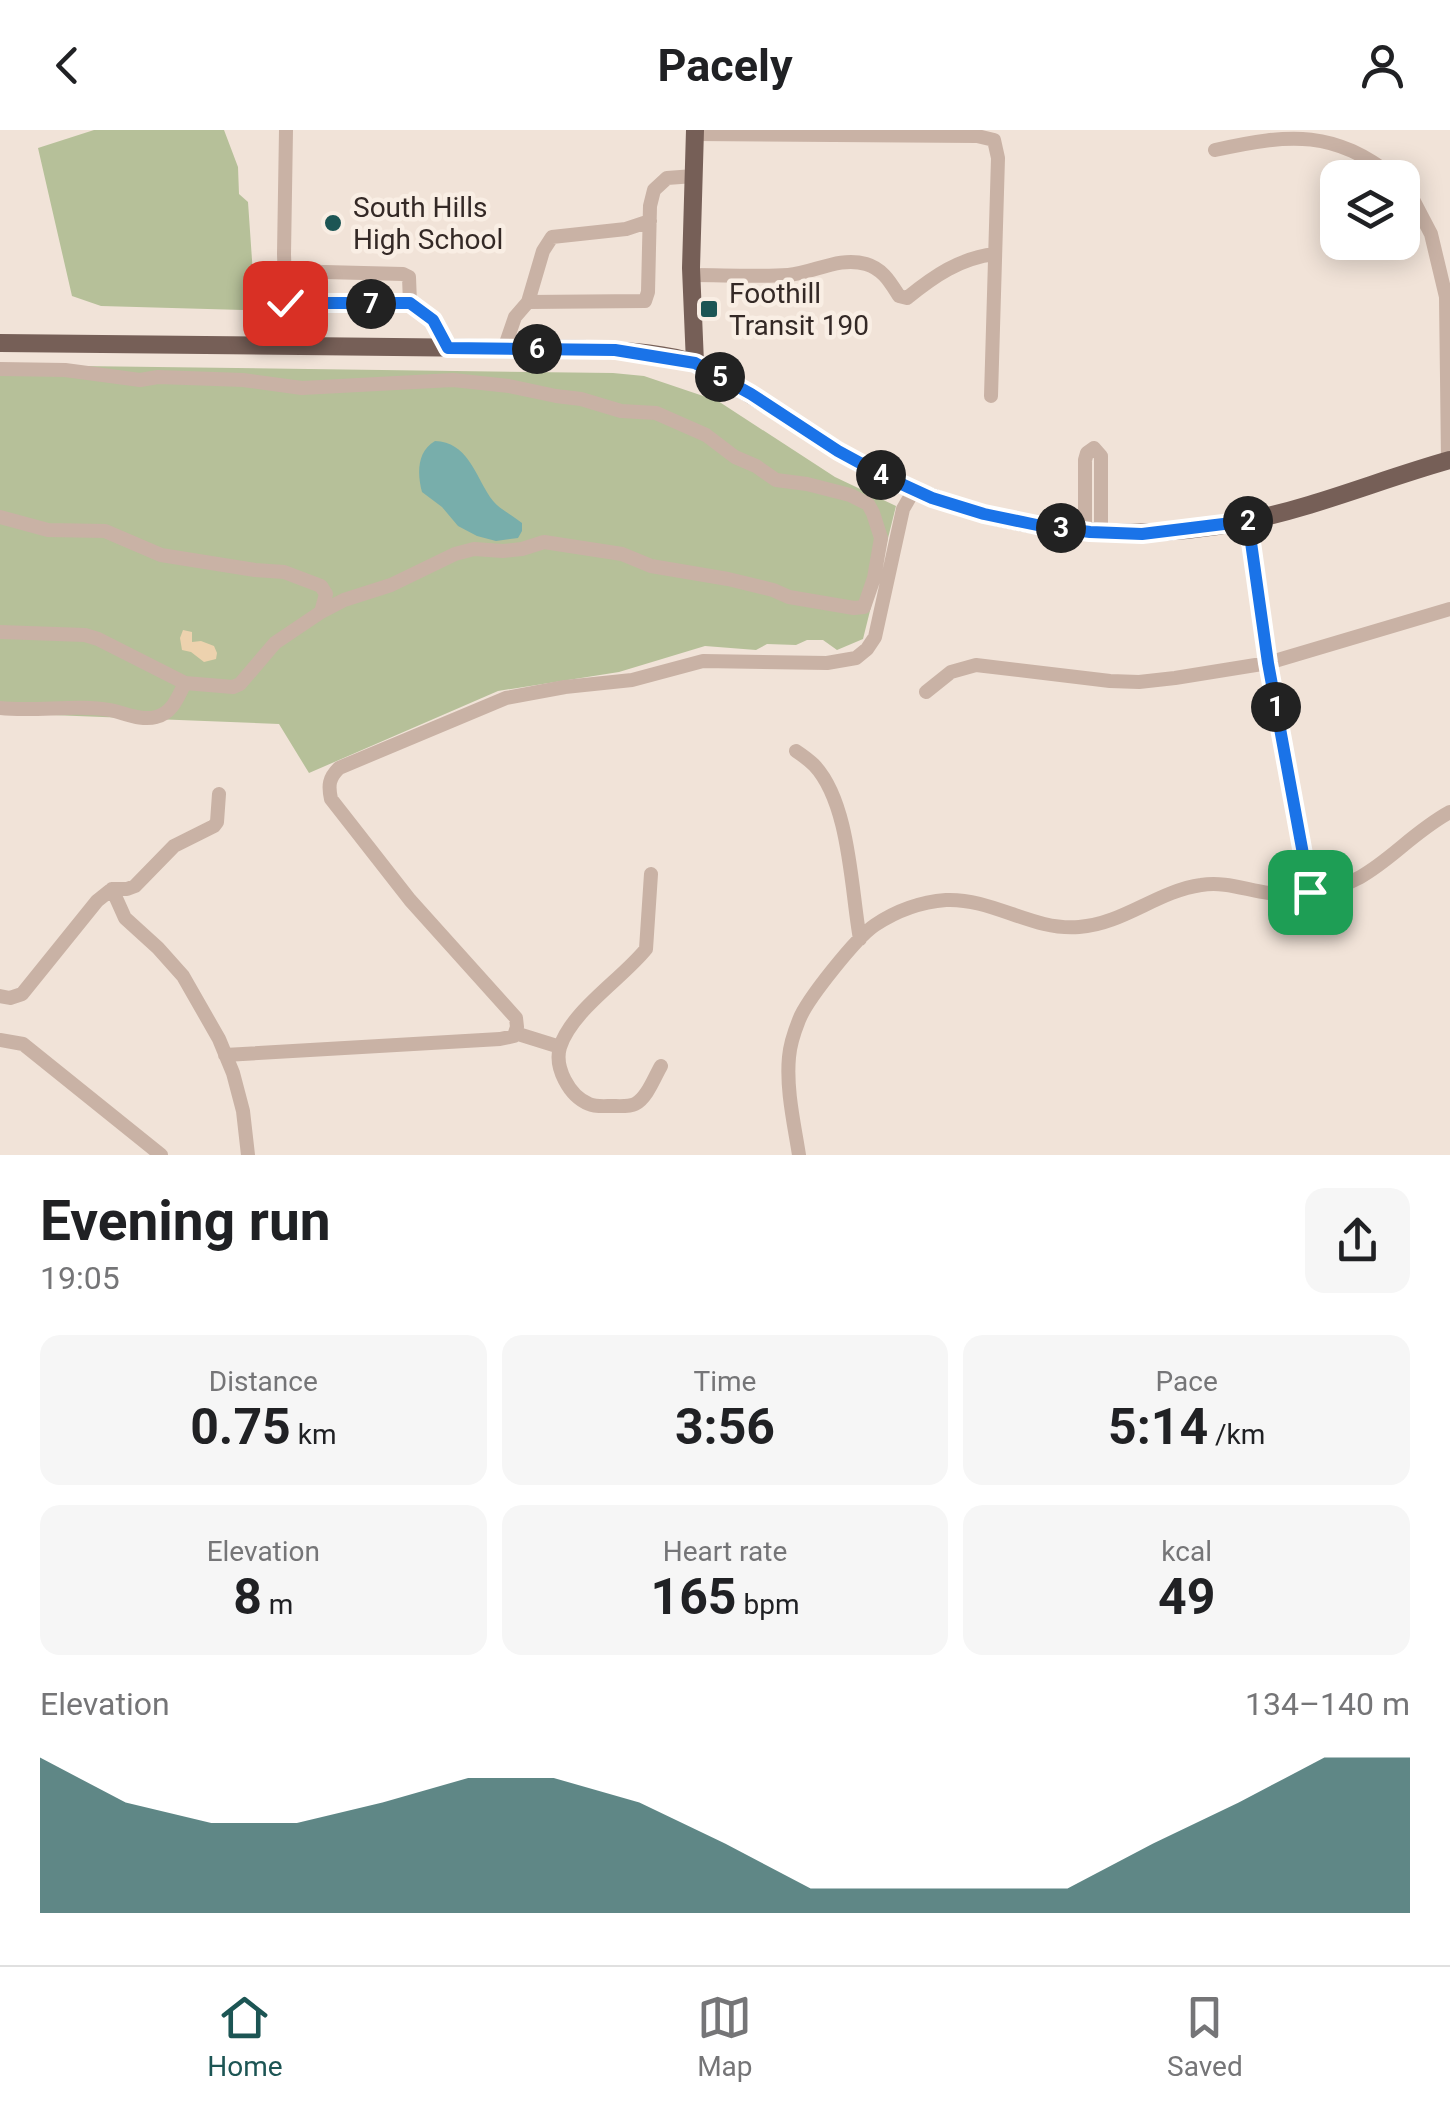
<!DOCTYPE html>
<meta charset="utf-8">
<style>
:root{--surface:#fff;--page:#f6f6f6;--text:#202124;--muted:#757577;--line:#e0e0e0;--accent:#1c5554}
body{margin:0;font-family:Roboto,sans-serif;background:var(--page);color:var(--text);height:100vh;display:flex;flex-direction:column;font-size:38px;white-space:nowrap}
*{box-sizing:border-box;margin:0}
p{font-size:32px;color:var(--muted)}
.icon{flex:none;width:55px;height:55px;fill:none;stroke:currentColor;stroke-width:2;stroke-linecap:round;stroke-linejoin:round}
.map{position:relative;height:1025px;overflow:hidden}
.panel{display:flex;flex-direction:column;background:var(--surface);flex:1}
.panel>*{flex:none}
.buttons{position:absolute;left:1320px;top:30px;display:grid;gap:20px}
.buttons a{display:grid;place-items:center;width:100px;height:100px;border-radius:20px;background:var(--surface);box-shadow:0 5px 25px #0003;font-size:50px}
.pin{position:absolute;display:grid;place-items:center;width:85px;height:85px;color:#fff;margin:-42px;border-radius:20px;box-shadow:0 5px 15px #0006}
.km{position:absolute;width:50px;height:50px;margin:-25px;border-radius:50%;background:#222;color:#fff;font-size:28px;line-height:50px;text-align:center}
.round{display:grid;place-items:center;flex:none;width:105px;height:105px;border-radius:20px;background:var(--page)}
.head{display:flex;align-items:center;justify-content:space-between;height:170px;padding:0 40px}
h1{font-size:55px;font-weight:700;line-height:75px}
.figures{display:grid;grid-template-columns:repeat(3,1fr);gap:15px;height:170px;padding:10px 40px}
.figures div{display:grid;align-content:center;border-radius:20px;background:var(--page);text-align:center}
.figures b{font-size:50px;font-weight:700}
.figures small{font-size:28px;font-weight:400}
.figures p{font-size:28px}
.chart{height:280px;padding:20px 40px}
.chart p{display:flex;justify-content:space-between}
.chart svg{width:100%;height:180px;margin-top:10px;fill:var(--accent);opacity:.7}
header{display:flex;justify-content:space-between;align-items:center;height:130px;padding:0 40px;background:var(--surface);font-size:45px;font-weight:700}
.menu{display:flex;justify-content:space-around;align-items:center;height:140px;border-top:2px solid var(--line);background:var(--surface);font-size:28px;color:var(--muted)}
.menu a{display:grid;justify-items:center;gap:5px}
.menu .active{color:var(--accent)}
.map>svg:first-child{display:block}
.green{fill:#b6c099}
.sand{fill:#edd2ae}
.water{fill:#78aeab}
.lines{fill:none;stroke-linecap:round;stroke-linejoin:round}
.minor{stroke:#c9b2a5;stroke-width:14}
.major{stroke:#765f57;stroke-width:18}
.route-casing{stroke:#fff;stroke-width:20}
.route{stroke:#1a73e8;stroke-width:12}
.poi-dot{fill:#1c5554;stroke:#f9eee4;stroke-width:4}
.labels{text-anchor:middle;stroke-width:9;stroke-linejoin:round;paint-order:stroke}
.poi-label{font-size:28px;fill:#342926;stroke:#f9eee4;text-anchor:start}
</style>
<header><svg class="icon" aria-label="back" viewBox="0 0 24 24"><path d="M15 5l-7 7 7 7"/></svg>Pacely<svg class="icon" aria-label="person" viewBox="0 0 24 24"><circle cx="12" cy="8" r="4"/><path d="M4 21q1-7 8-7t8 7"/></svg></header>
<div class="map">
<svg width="1450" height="1025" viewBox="0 0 1450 1025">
<rect width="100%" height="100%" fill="#f1e3d8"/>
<path class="green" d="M 94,0 L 224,0 L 238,37 L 239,64 L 248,72 L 255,173 L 243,180 L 101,176 L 72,166 L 38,18 Z
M 0,235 L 613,243 L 644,246 L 718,271 L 835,347 L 896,376 L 863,509 L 837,520 L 823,510 L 807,510 L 796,515 L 767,514 L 756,520 L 705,516 L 619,542 L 498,561 L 309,643 L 279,594 L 0,583 Z"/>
<path class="sand" d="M 183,500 L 192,502 L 192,512 L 201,511 L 214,516 L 217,523 L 216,529 L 204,532 L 191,522 L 182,520 L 180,508 Z"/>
<path class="water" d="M 435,311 C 467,312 475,344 490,367 C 498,379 511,384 522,393 L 522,401 L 518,408 L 496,411 L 477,406 L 458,396 L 442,377 L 422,362 C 417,344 417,321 435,311 Z"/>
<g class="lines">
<path class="minor" d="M 286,0 L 284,124 L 287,216
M 695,4 L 977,6 L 994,10 L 998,28 L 991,266
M 1215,20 C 1292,3 1334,0 1395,48
M 1402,55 L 1408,60 L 1431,104 L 1446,167 L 1448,330
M 285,141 L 403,144 L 409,147 L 410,173 L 402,174 L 285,173
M 692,145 C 723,145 756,147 788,145 C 814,143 839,126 866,134 C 883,139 890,152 899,166 L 907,168 C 934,146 960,128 995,124
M 528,172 L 543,121 L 552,107 L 626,99 L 650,91
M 410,173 L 433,190 L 447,218
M 504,219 L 515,187 L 528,172 L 645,171 L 648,162 L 650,76 L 654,60 L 667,48 L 694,46
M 0,239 L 65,240 L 140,250 L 158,247 L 243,250 L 302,258 L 453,250 L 509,256 L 556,266 L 581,269 L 621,281 L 656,283 L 706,305 L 735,327 L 756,336 L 776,350 L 807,354 L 850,365 L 868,374 L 873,383 L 881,408 L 874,448 L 864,477 L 854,478 L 789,467 L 773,460 L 728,449 L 651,436 L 622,424 L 544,412 L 522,419 L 503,421 L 474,419 L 455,424 L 391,455 L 344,470 L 321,482 L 275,513 L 240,554 L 233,557 L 185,553 C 178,566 173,583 156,587 C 141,591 125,583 110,580 C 77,574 36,582 0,578
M 0,387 L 48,400 L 105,401 L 161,425 L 255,440 L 284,442 L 321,456 L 326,464 L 321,482
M 1248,391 L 1268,533 L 1311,762
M 1085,401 L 1085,330 L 1087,323 L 1094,318 L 1101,326 L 1101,402
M 0,502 L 85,505 L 98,509 L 185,553
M 926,562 L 951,542 L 976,535 L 1110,551 L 1139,552 L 1175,548 L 1268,533 L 1450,479
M 796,621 C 802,625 809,630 814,635 C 850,673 851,760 860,809
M 651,744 L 646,819 C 622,849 572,880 560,917 C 554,937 569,966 589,974 C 595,977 605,976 612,976 C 618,976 629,977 635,974 C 647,968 654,948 661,936
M 112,759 L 125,788 L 158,818 L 183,846 L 219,909 L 233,943 L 243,981 L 248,1025
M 0,866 L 10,868 L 22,864 L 97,771 L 112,759 L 127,759 L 135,756 L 174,716 L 214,696 L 217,692 L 219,664
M 515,903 L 560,917
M 0,910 L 23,914 L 161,1025
M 225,925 L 500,909 L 514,906 L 517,897 L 516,888 L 410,770 L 331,669 C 328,655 329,648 339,638 L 506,568 L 565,557 L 632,550 L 703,531 L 827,533 L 856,528 L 867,519 L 875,507 L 903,379 L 914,360
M 799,1025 C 794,993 786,959 789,927 C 790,915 795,900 799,890 C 807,869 857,807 875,795 C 896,781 920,772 946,770 C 993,768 1032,801 1079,797 C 1123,794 1158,761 1201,755 C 1225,751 1246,760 1269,763 C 1281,764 1295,763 1307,763 C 1373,758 1397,711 1450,682"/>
<path class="major" d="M 0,213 L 589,219 C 621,221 663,222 694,233 C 708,238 721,248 734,255 C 785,284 831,320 883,346 C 994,401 1125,416 1246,391 C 1316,377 1382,349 1450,330
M 695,233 L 691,138 L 695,0"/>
</g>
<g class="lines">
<defs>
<path id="route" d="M 285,173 L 410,173 L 433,190 L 448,218 L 615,220 L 695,233 L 751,264 L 838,321 L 884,346 L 932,368 L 984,384 L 1037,395 L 1090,402 L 1142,404 L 1248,391 L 1268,533 L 1310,762"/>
</defs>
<use href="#route" class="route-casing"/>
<use href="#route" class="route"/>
</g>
<g class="poi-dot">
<circle cx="333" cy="93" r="10"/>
<rect x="699" y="169" width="20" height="20" rx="5"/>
</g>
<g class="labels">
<g class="poi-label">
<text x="353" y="87">South Hills<tspan x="353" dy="32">High School</tspan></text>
<text x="729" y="173">Foothill<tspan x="729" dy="32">Transit 190</tspan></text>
</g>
</g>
</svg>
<div class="buttons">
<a><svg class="icon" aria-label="layers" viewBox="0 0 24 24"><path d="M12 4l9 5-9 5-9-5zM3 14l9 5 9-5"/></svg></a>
</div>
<div class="pin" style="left:1310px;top:762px;background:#1e9e55"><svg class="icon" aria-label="arrive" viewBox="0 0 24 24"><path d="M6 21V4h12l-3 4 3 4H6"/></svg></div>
<div class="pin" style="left:285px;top:173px;background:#d93025"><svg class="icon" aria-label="check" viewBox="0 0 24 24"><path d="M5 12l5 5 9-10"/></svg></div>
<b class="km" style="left:1276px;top:577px">1</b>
<b class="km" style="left:1248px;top:391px">2</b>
<b class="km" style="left:1061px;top:398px">3</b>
<b class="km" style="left:881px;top:345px">4</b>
<b class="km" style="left:720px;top:247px">5</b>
<b class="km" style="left:537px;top:219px">6</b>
<b class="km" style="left:371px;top:174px">7</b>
</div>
<section class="panel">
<div class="head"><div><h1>Evening run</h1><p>19:05</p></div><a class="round"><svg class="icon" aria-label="share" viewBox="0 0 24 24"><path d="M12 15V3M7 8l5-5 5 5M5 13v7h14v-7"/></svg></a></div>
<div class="figures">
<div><p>Distance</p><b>0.75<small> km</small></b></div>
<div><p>Time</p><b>3:56</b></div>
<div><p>Pace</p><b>5:14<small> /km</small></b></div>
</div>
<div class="figures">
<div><p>Elevation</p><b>8<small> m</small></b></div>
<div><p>Heart rate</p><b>165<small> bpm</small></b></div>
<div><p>kcal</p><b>49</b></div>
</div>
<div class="chart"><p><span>Elevation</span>134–140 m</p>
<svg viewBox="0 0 160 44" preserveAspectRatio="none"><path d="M0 44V6L10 17L20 22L30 22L40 17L50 11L60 11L70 17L80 27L90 38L100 38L110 38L120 38L130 27L140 17L150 6L160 6V44z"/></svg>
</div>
</section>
<nav class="menu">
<a class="active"><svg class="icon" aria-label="home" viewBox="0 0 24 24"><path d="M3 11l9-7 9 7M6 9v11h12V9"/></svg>Home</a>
<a><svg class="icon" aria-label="map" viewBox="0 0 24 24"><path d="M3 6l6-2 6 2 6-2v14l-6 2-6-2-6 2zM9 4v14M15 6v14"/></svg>Map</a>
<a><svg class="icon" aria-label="saved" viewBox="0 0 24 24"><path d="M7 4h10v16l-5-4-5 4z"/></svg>Saved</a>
</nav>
